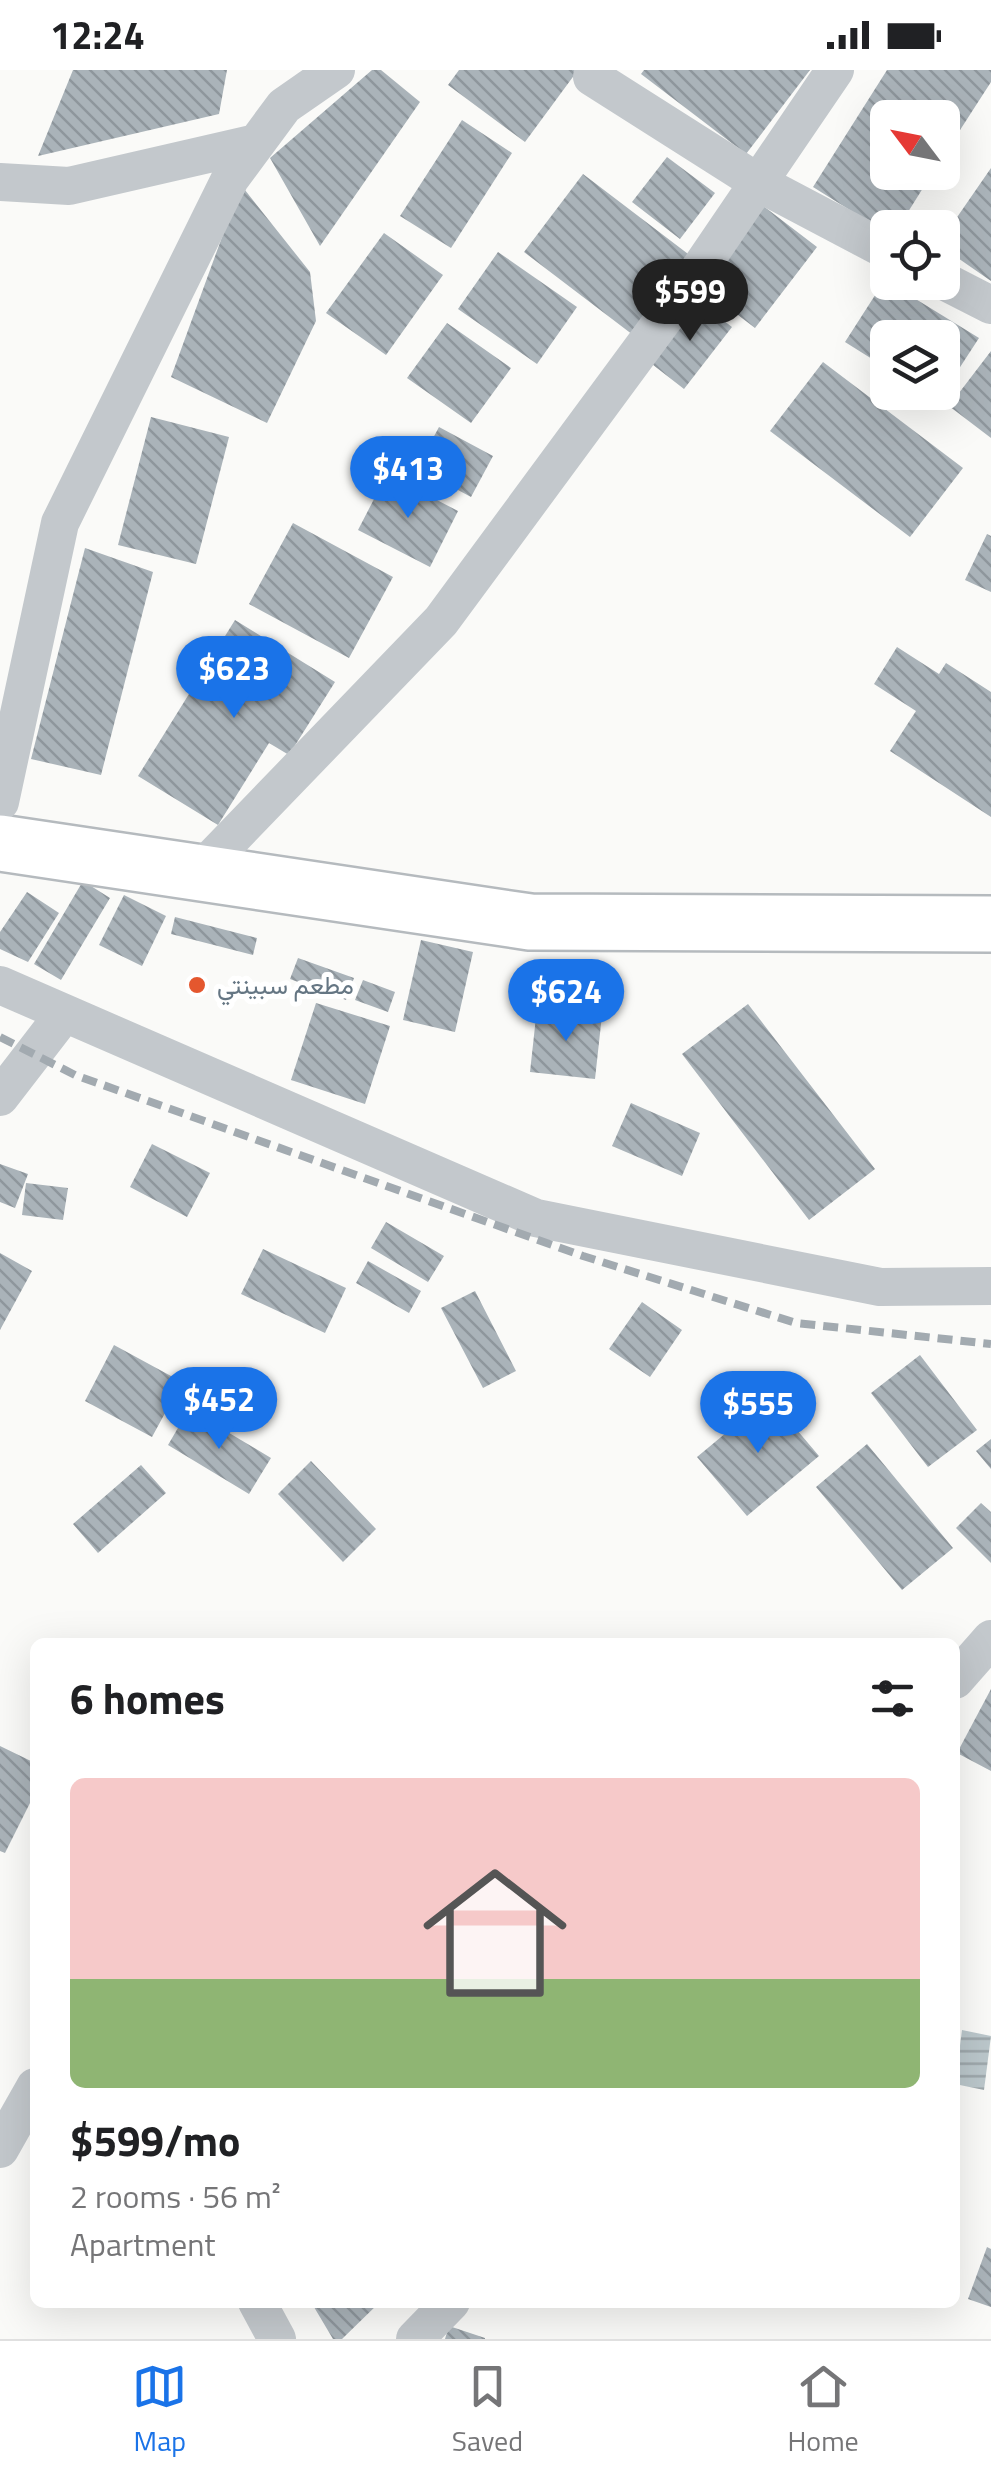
<!DOCTYPE html>
<meta charset="utf-8">
<style>
:root{--surface:#fff;--page:#f2f2f2;--text:#202124;--muted:#757577;--line:#e0e0e0;--accent:#1a73e8}
body{margin:0;font-family:"Titillium Web",Vazirmatn,sans-serif;background:var(--page);color:var(--text);height:100vh;display:flex;flex-direction:column;font-size:38px;white-space:nowrap}
*{box-sizing:border-box;margin:0}
p{font-size:32px;color:var(--muted)}
.icon{flex:none;width:55px;height:55px;fill:none;stroke:currentColor;stroke-width:2;stroke-linecap:round;stroke-linejoin:round}
.map{position:relative;flex:1;overflow:hidden}
.details{position:absolute;left:30px;top:1568px;width:930px;height:670px;display:flex;flex-direction:column;background:var(--surface);border-radius:15px;box-shadow:0 10px 40px #0002}
.details>*{flex:none}
.needle{width:65px;rotate:302deg}
.buttons{position:absolute;left:870px;top:30px;display:grid;gap:20px}
.buttons a{display:grid;place-items:center;width:90px;height:90px;border-radius:15px;background:var(--surface);box-shadow:0 10px 40px #0002;font-size:50px}
.price{position:absolute;translate:-50% -85px;padding:0 22px;border-radius:35px;background:var(--accent);color:#fff;font-size:32px;line-height:65px;filter:drop-shadow(0 2px 5px #0008)}
.price::after{content:'';position:absolute;left:50%;top:60px;width:30px;height:22px;margin-left:-15px;background:inherit;clip-path:polygon(0 0,100% 0,50% 100%)}
.price.active{background:#222;color:#fff}
ul{padding:0;list-style:none}
li{display:grid;align-content:center;gap:20px;height:530px;padding:0 40px}
li+li{border-top:2px solid var(--line)}
li span{display:grid;place-items:center;height:310px;border-radius:15px;color:#555}
li>.icon{margin-inline-start:auto}
span .icon{width:180px;height:180px;fill:#fffc;stroke-width:1}
li b{font-size:42px}
h2{display:flex;justify-content:space-between;align-items:center;height:120px;padding:0 40px;font-size:42px}
.status{display:flex;justify-content:space-between;align-items:center;height:70px;padding:0 50px;background:var(--surface);direction:ltr}
.status svg{height:28px;fill:currentColor}
.menu{display:flex;justify-content:space-around;align-items:center;height:140px;border-top:2px solid var(--line);background:var(--surface);font-size:28px;color:var(--muted)}
.menu a{display:grid;justify-items:center;gap:5px}
.menu .active{color:var(--accent)}
.map>svg:first-child{display:block}
.water{fill:url(#water-rules)}
.building{fill:url(#building-back-hatch)}
.lines{fill:none;stroke-linecap:round;stroke-linejoin:round}
.primary-casing{stroke:#b5babe;stroke-width:60}
.minor{stroke:#c3c8cc;stroke-width:38}
.primary{stroke:#fff;stroke-width:55}
.rail{stroke:#a2aab0;stroke-width:8;stroke-dasharray:15 8;stroke-linecap:butt}
.poi-dot{fill:#e4572e;stroke:#fff;stroke-width:4}
.labels{text-anchor:middle;stroke-width:10;stroke-linejoin:round;paint-order:stroke}
.poi-label{font-size:25px;fill:#657683;stroke:#fff;text-anchor:start}
</style>
<div class="status"><b>12:24</b><svg viewBox="0 0 49 12"><path d="M0 12V9h3v3zM5 12V6h3v6zM10 12V3h3v9zM15 12V0h3v12zM26 1h20v11H26zM47 4h2v5h-2z"/></svg></div>
<div class="map">
<svg width="991" height="2269" viewBox="0 0 991 2269">
<defs>
<pattern id="water-rules" width="6" height="5" patternUnits="userSpaceOnUse" patternTransform="scale(2.5)"><rect width="6" height="5" fill="#bbc7cb"/><path d="M0 2.5h6" fill="none" stroke="#9ca6aa"/></pattern>
<pattern id="building-back-hatch" width="6" height="6" patternUnits="userSpaceOnUse" patternTransform="scale(2.5)"><rect width="6" height="6" fill="#aab3b9"/><path d="M-1 5l2 2M0 0l6 6M5-1l2 2" fill="none" stroke="#8e969c"/></pattern>
</defs>
<rect width="100%" height="100%" fill="#fafaf8"/>
<path class="water" d="M962,1960L991,1966L984,2020L955,2014Z"/>
<path class="building" d="M73,0H227L219,44L38,86Z
M372,0H381L420,32L320,176L270,88Z
M459,0H578L525,72L448,15Z
M644,0H810L746,84L641,4Z
M887,0H991V12L942,88V48H888V102H933L898,158H888V164L813,117Z
M462,50L512,83L451,178L400,146Z
M667,87L715,123L680,169L632,132Z
M991,98V211L942,177V169Z
M583,104L696,190L637,268L524,182Z
M241,115L310,202L316,251L267,353L171,307Z
M762,135L817,177L755,258L700,216Z
M384,163L443,205L386,285L326,243Z
M498,182L577,237L537,294L458,239Z
M888,205V212L979,268L938,331L924,322H942V268H888V299L845,272Z
M695,229L732,257L684,319L648,291Z
M447,253L511,298L471,353L407,308Z
M991,281V368L949,336Z
M823,292L963,398L910,467L770,361Z
M151,347L229,367L196,494L118,475Z
M439,357L493,386L471,427L417,398Z
M387,404L458,441L430,497L358,460Z
M293,453L393,507L349,588L249,534Z
M987,464L991,466V522L965,510Z
M85,478L153,502L101,705L31,689Z
M235,550L335,612L289,685L269,673L218,755L138,706Z
M897,577L939,604L946,593L991,622V747L890,681L916,641L874,614Z
M83,811L110,828L61,910L34,894Z
M27,822L59,843L28,892L0,879V862Z
M124,825L166,846L142,896L99,875Z
M175,847L257,868L253,885L171,864Z
M421,870L473,882L455,962L403,950Z
M298,888L354,908L346,930L290,909Z
M582,897L585,921L555,926L551,902Z
M363,910L395,922L388,942L355,930Z
M316,933L390,956L365,1034L291,1010Z
M748,934L875,1099L809,1150L682,984Z
M537,938L602,945L595,1009L530,1002Z
M631,1033L700,1063L682,1106L612,1076Z
M152,1074L210,1103L187,1147L130,1117Z
M0,1094L28,1104L15,1138L0,1132Z
M26,1113L68,1118L63,1150L22,1145Z
M386,1152L444,1186L428,1212L371,1178Z
M263,1179L346,1218L325,1263L241,1224Z
M0,1183L32,1201L0,1260Z
M368,1191L421,1221L409,1243L356,1213Z
M475,1221L516,1301L483,1318L441,1238Z
M642,1232L682,1260L650,1307L609,1279Z
M114,1275L182,1312L152,1367L85,1331Z
M920,1285L977,1360L928,1397L871,1323Z
M769,1327L819,1386L747,1446L697,1387Z
M189,1339L271,1388L249,1424L168,1375Z
M991,1369V1399L976,1381Z
M867,1374L953,1478L902,1520L816,1417Z
M311,1391L376,1459L343,1492L278,1424Z
M141,1395L166,1423L98,1483L73,1454Z
M981,1433L991,1442V1493L956,1458Z
M991,1619V1701L957,1683Z
M0,1676L35,1693V1723L5,1783L0,1781Z
M987,2177L991,2179V2237L968,2229Z
M311,2232H380L342,2269H333Z
M449,2256L485,2268V2269H445Z"/>
<g class="lines">
<g class="primary-casing">
<path id="primary" d="M0,773L530,852L991,854"/>
</g>
<path class="minor" d="M594,0L592,7L759,113L888,181
M0,112L69,116L256,73
M942,210L991,235
M0,732L60,453L230,109L284,36L336,0
M199,802L441,551L688,216L835,0
M0,915L536,1148L880,1217L991,1216
M0,1027L64,944
M955,1610L991,1569
M0,2079L35,2017
M257,2232L277,2269
M415,2269L451,2232"/>
<use href="#primary" class="primary"/>
<path class="rail" d="M0,967L75,1005L583,1186L796,1253L991,1274"/>
</g>
<circle class="poi-dot" cx="197" cy="915" r="10"/>
<g class="labels">
<g class="poi-label">
<text x="217" y="924">مطعم سبينتي</text>
</g>
</g>
</svg>
<div class="buttons">
<a><svg class="needle" viewBox="-14 -14 28 28"><path d="M0-13l5 13h-10z" fill="#e53935"/><path d="M0 13l5-13h-10z" fill="#757577"/></svg></a>
<a><svg class="icon" aria-label="locate" viewBox="0 0 24 24"><circle cx="12" cy="12" r="6"/><path d="M12 2v4M12 18v4M2 12h4M18 12h4"/></svg></a>
<a><svg class="icon" aria-label="layers" viewBox="0 0 24 24"><path d="M12 4l9 5-9 5-9-5zM3 14l9 5 9-5"/></svg></a>
</div>
<b class="price active" style="left:690px;top:274px">$599</b>
<b class="price" style="left:408px;top:451px">$413</b>
<b class="price" style="left:234px;top:651px">$623</b>
<b class="price" style="left:566px;top:974px">$624</b>
<b class="price" style="left:219px;top:1382px">$452</b>
<b class="price" style="left:758px;top:1386px">$555</b>
<section class="details">
<h2>6 homes<svg class="icon" aria-label="filters" viewBox="0 0 24 24"><path d="M4 7h16M4 17h16"/><circle cx="9" cy="7" r="2"/><circle cx="15" cy="17" r="2"/></svg></h2>
<ul>
<li><span style="background:linear-gradient(#f6c9c9 65%,#8fb573 0)"><svg class="icon" aria-label="home" viewBox="0 0 24 24"><path d="M3 11l9-7 9 7M6 9v11h12V9"/></svg></span><div><b>$599/mo</b><p>2 rooms · 56 m²</p><p>Apartment</p></div></li>
</ul>
</section>
</div>
<nav class="menu">
<a class="active"><svg class="icon" aria-label="map" viewBox="0 0 24 24"><path d="M3 6l6-2 6 2 6-2v14l-6 2-6-2-6 2zM9 4v14M15 6v14"/></svg>Map</a>
<a><svg class="icon" aria-label="saved" viewBox="0 0 24 24"><path d="M7 4h10v16l-5-4-5 4z"/></svg>Saved</a>
<a><svg class="icon" aria-label="home" viewBox="0 0 24 24"><path d="M3 11l9-7 9 7M6 9v11h12V9"/></svg>Home</a>
</nav>
